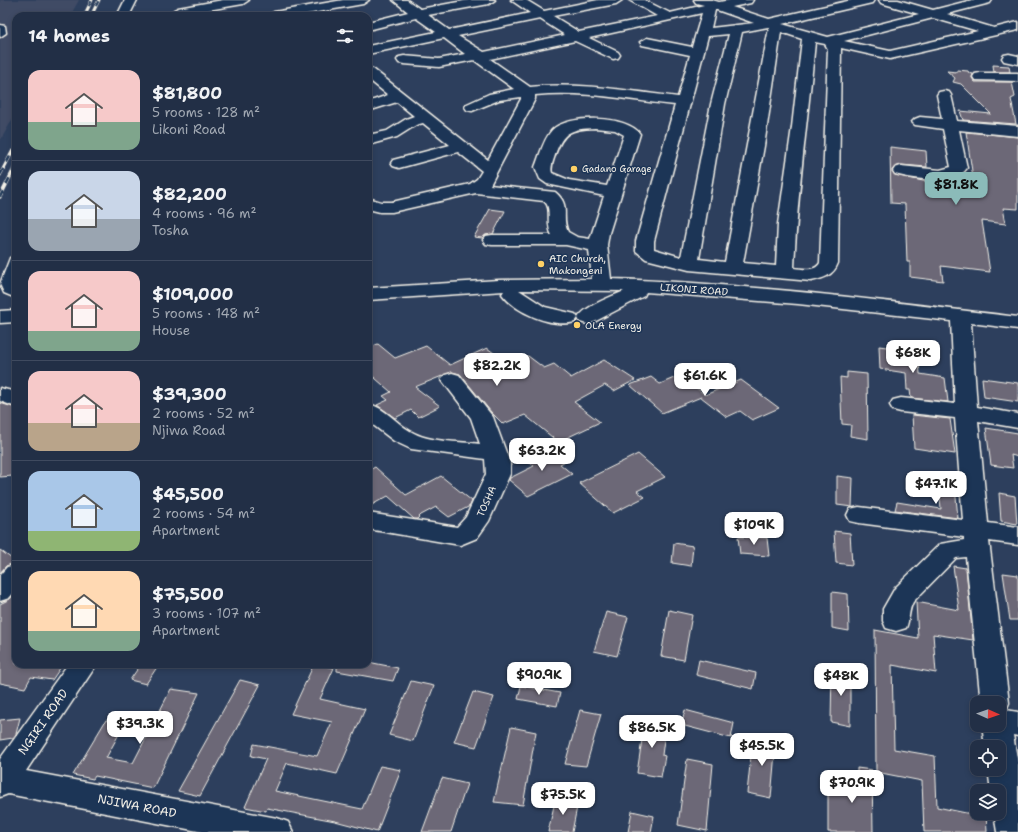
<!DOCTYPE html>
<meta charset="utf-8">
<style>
:root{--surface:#222f46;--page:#2a374d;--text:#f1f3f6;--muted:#a2a9b3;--line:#3f4a5f;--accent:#8bbbb9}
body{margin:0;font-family:"Shantell Sans",sans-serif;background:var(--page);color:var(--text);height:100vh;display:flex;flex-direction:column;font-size:15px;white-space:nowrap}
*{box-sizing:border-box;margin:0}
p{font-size:13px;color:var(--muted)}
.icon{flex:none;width:22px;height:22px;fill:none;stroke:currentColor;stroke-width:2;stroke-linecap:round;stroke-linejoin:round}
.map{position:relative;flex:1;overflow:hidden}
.details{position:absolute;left:12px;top:12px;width:360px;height:656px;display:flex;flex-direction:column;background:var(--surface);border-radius:12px;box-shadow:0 2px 6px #0003,0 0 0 1px var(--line)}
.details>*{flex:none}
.needle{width:26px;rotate:92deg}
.buttons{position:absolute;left:970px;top:696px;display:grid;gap:8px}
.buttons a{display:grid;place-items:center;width:36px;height:36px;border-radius:8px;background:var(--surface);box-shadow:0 2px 6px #0003,0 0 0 1px var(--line);font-size:20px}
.price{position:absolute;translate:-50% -34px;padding:0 9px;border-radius:8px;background:#fff;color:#222;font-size:13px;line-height:26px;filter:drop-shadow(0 1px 2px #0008)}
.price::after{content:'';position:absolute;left:50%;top:24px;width:12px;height:9px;margin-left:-6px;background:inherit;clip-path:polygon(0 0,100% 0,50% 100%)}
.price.current{background:var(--accent);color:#111}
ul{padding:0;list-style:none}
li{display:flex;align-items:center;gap:12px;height:100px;padding:0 16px}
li+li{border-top:1px solid var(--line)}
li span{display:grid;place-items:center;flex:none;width:112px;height:80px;border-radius:12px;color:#555}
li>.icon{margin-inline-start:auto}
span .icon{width:48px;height:48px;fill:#fffc;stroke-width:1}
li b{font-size:17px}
h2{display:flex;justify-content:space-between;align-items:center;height:48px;padding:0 16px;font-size:17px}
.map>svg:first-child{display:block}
.built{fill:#404b65}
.building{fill:#6c6777;stroke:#f4f1e8}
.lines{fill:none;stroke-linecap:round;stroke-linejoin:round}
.minor-casing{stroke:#f4f1e8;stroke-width:3}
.minor{fill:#1d3557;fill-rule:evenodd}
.rail-far1-casing{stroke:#f4f1e8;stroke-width:3}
.rail-casing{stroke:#f4f1e8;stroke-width:3.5}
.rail-far1{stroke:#1d3557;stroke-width:2;stroke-dasharray:5.5;stroke-linecap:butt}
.rail{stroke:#1d3557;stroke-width:2.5;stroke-dasharray:7;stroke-linecap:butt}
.poi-dot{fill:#ffd166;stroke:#1d3557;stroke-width:1.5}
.labels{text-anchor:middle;stroke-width:3;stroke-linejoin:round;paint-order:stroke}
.far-poi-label{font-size:9px;fill:#f4f1e8;stroke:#1d3557;text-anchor:start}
.poi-label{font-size:10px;fill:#f4f1e8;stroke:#1d3557;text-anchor:start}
.street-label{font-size:10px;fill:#f4f1e8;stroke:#1d3557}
.near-street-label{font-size:12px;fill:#f4f1e8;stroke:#1d3557}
</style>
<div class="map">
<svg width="1018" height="832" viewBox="0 0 1018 832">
<rect width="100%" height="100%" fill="#2d3f5d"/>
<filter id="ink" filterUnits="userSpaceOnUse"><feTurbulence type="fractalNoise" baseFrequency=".025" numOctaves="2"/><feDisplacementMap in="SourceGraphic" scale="8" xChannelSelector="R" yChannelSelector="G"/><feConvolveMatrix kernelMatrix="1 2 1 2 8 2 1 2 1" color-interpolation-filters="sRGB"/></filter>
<g filter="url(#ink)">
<path class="built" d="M0,0H79L70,16H16V113L0,141Z"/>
<path class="building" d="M993,65L1009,66L1010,72H994Z
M957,70L968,71L969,73L973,74L972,78L975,82H1012L1015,97L1011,99L1016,124L963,120L960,111L991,114L961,84L953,82L955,78L947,71L957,72Z
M966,132L1018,137V209L1003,208L1006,224L982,221L990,272L941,266L943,281L910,277V262H907L905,204L891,203L890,147L926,151L927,167L901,165L895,167L892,170L895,175L923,181L974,184Z
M490,209L505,211L493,234L486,235L482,238L474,237Z
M378,344L395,358L426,346L450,365L487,348L509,364L528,356L544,368L554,364L571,378L604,360L635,380L614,391L605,385L574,402L600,422L558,442L525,415L503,424L491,412L460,374L452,372L415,387L440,406L418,417L411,410L395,418L377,405L388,400L383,396L391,392L368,372V348Z
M879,346L918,351L920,374L945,378L948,402L911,398L910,390H907L906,373L880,369Z
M847,372L867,374L868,439L850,436L851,425L842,424L840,377L847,378Z
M681,375L705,395L741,380L779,408L752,420L740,411L727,417L701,397L662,413L630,385L651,377L660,384Z
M982,378L1018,383V402L984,397Z
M0,403L16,408V466L13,476L0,477Z
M912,415L950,419L955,454L914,448Z
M986,428L1018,433V457L1011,455L1013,468L991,465Z
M552,446L569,459L560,464L572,474L528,496L509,480L510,478L534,466L526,459Z
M638,454L665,477L637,491L645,497L613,513L579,483Z
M375,467L406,495L441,476L472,501L470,506L449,517L436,507L421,515L417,519H414L388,496L368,507V471Z
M837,476L853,478L852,507L837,505Z
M939,485L955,487L958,518L895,510L897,502L941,509Z
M999,493L1015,496L1017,524L1001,521Z
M834,531L850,533L852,565L836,563Z
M738,537L767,538L769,556L740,554Z
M674,543L693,546L691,566L672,563Z
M0,550L16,562L6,566L0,573Z
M953,566L966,568L973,640L933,634L936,673L892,665L894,749L935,756L937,807L966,813H986L987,832H924L922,781L876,772L875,630L918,638L916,602L959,610Z
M1003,573L1018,575V620H1010Z
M16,592V664H63L52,680L31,677L25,688L0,683V604L10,599Z
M832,592L848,594L849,631L832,628Z
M669,610L692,615L684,660L661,656Z
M606,612L628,617L617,656L594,651Z
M699,660L756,673L753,689L696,675Z
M368,662L398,668L393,681L337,671V664H368Z
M141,664H159L146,684L130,680Z
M314,664L334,668L320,699L365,709L337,774L287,763L275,791L362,809L380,766L401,770L377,832L335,821L267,808L266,811L245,807L266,759L251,756L254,744L317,756L332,722L291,714Z
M832,667L850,670V726L831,722Z
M240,680L260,685L200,796L178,791Z
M411,681L434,686L413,741L389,735Z
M521,686L560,693L557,706L518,699Z
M171,689L199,693L153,788L95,776L93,779L73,775L106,720L125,723L106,758L133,763Z
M473,692L494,697L476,747L454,742Z
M580,710L601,714L586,766L565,764Z
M685,710L734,723L731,738L681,725Z
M20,718L16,734L13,738L0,740V720Z
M645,720L666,724L662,755L665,756L661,777L637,773Z
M511,727L536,732L523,805L494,802Z
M753,737L776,741L771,798L747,793Z
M687,759L713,764L707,831L678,825Z
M857,768L872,770L873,832H828V787L840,789V775L857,778Z
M442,778L467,784L451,832H422Z
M556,797L578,802L572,832H548Z
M632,811L654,816L651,832H628Z"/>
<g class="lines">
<g class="minor-casing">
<path id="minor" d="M125,0H137L129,16H117Z
M223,0H249L243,4L185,14L184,16H172L174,10L178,8Z
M343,0H369L363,4L295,16H268L274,12Z
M393,0H407L420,9L469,0H495L489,4L428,15L449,30L530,13L511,0H526L544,11L598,0H622L616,4L553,16L579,32L657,16L629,0H644L670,13L704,5L696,3L694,0H712L719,2L730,0H753L751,3L732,7L769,19L852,0H874L872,3L782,24L828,37L919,14L881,3L879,0H898L933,10L972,0H992L990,3L947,14L994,28L1018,22V30L890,59L841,48L838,263C833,276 824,278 811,281L689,270L646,259L636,251V241L675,105C629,100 582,90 535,95V99L490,185L555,192C572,206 560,216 568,232L577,237L590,239L604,196L547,184L540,179L535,167C540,155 543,140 552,130C568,114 627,115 640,134L609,233L607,245L611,279C747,283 883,301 1018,317V329L971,323L977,407L1018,414V428L978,421L988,523L1018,527V545L989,541L1009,703L1006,710L1018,712V736L1013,735L1018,764V832H997L994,813H999V791H991L988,769H999V747H985L982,725H999V703H981L966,557L956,558L913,602C908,611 910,619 906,628L896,631L886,628L883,621V609L895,588L940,544L964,540V537L859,523L850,521L847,515L850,509L859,507L963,520L955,418L901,412L893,410L890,405L893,400L901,398L955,404L951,321L798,304L646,292L644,296L594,322L587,324L580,322L578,318L575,322C552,328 516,313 502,294L504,291L368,300V288L499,280L592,279L589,250L566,245H492L486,244L483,240L486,236L492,235H552C545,224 553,208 544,201L476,193L392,212H380L368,209V198L381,202H392L470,184L477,179L482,171L458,152L399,168L393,166L391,163L393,160L450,145L423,123L416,125L397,137L368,145V135L387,131L406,119L414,116L397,102L368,111V102L388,95L368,79V68L373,69L488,160L521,99V97L499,100L472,111L467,110L465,107L467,104L489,94L514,89L474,60L439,67L404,64L399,63L397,60L399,57L404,56L439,59L465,54L444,38L368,54V46L436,32L416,18L368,30V22L408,12ZM715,10H717L754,23L711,28ZM702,13L692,47L647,38L640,42L642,45L690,55L678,97C629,91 580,82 530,87L490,59L575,41L613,59L618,58L620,55L618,52L589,38ZM933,18L978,31L890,51L844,41ZM540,19L565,35L484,52L458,36ZM768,27L769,28L725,262L699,259L725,104L742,32ZM781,32L802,39L792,127L778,224L776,266L743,263L764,146ZM729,34L711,104L681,257L654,249V241L708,36ZM815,42L825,44L828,49L820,263C815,272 803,269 794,268C797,193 808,117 815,42ZM595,128L615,130L624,135L607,186L569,180L552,173C550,167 553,162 555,155C563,131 571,129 595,128ZM519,290L624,291C611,297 585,306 578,318L575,314L545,307Z
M0,25L5,26L6,33L0,37Z
M1009,54L1018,56V64L1004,61L1002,58L1004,55Z
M980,73H1018V81L975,80L973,77L975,74Z
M944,91L949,92L951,95L957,121L1018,126V136L959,130L967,168C955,186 914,179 895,174L893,171L895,168L901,166L940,170L951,167L943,129L915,125L912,122L915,119L920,117L942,119L937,95L939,92Z
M16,256V298L4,293L0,284L10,258Z
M16,310V322L0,323V311Z
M452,373L459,375L493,417L510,463V474L489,521L477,538L460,545L368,529V513L457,527L466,517L486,474L485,459L411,449L394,441L368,421L369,404C385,408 396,423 410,431C430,443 458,441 480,444L471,418L441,379L445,375Z
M0,388L16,392V407L0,401Z
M16,565V590L9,598L0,601V575L7,567Z
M68,664H97L26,771L277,818L288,822L293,832H203L8,794L0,797V759Z"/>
</g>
<use href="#minor" class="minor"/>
<g class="rail-far1-casing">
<path id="rail-far1" d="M84,16L92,0
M91,16L99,0"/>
</g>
<g class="rail-casing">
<path id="rail" d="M0,175L16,145
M0,197L16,165"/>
</g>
<use href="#rail-far1" class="rail-far1"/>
<use href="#rail" class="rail"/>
</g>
</g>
<g class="poi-dot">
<circle cx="574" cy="169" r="4"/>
<circle cx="541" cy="264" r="4"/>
<circle cx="577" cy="325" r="4"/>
</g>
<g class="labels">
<g class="far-poi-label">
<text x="582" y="172">Gadano Garage</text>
</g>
<g class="poi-label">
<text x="549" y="262">AIC Church,<tspan x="549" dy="12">Makongeni</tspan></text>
<text x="585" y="329">OLA Energy</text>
</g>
<g class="street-label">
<text transform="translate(694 289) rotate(4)" y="4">LIKONI ROAD</text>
<text transform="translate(486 501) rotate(-66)" y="4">TOSHA</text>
</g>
<g class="near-street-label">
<text transform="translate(43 722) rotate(-55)" y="4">NGIRI ROAD</text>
<text transform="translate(137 806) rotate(11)" y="4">NJIWA ROAD</text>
</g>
</g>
</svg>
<div class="buttons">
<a><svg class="needle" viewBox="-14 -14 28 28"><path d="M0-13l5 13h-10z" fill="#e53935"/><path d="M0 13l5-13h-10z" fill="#a2a9b3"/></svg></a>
<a><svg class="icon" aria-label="locate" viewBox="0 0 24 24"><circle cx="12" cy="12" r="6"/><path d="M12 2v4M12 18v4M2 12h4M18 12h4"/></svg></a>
<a><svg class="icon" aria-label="layers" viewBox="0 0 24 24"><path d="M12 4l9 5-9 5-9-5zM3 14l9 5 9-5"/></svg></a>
</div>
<b class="price current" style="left:956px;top:206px">$81.8K</b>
<b class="price" style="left:913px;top:374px">$68K</b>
<b class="price" style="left:497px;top:387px">$82.2K</b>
<b class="price" style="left:705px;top:397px">$61.6K</b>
<b class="price" style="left:542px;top:472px">$63.2K</b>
<b class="price" style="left:936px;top:505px">$47.1K</b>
<b class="price" style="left:754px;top:546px">$109K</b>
<b class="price" style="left:539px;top:696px">$90.9K</b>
<b class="price" style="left:841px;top:697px">$48K</b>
<b class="price" style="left:140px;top:745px">$39.3K</b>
<b class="price" style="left:652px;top:749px">$86.5K</b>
<b class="price" style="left:762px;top:767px">$45.5K</b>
<b class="price" style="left:852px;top:804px">$70.9K</b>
<b class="price" style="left:563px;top:816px">$75.5K</b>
<section class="details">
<h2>14 homes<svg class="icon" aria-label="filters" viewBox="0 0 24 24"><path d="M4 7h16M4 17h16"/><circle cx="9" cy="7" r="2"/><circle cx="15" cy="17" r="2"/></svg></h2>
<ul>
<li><span style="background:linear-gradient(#f6c9c9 65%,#7fa58c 0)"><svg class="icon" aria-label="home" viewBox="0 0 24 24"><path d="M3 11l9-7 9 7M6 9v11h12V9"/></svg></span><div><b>$81,800</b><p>5 rooms · 128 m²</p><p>Likoni Road</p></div></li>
<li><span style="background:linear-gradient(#c9d6e8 60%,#9aa5b1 0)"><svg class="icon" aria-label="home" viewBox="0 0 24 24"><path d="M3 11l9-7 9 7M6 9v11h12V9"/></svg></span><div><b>$82,200</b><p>4 rooms · 96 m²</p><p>Tosha</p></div></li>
<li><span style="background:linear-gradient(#f6c9c9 75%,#7fa58c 0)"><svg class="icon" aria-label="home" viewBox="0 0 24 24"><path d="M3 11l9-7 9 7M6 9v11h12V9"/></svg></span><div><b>$109,000</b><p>5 rooms · 148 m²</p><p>House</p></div></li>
<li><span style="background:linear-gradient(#f6c9c9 65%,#b9a48a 0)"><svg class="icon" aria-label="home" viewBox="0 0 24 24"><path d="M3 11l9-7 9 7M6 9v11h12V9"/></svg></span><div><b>$39,300</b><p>2 rooms · 52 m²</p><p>Njiwa Road</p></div></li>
<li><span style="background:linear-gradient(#a9c7e8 75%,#8fb573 0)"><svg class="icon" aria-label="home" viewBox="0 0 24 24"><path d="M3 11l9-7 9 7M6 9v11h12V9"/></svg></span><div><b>$45,500</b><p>2 rooms · 54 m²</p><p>Apartment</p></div></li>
<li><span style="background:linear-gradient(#ffd9b3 75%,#7fa58c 0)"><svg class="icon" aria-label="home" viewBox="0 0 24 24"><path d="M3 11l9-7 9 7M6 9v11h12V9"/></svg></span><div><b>$75,500</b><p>3 rooms · 107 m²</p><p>Apartment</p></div></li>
</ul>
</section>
</div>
